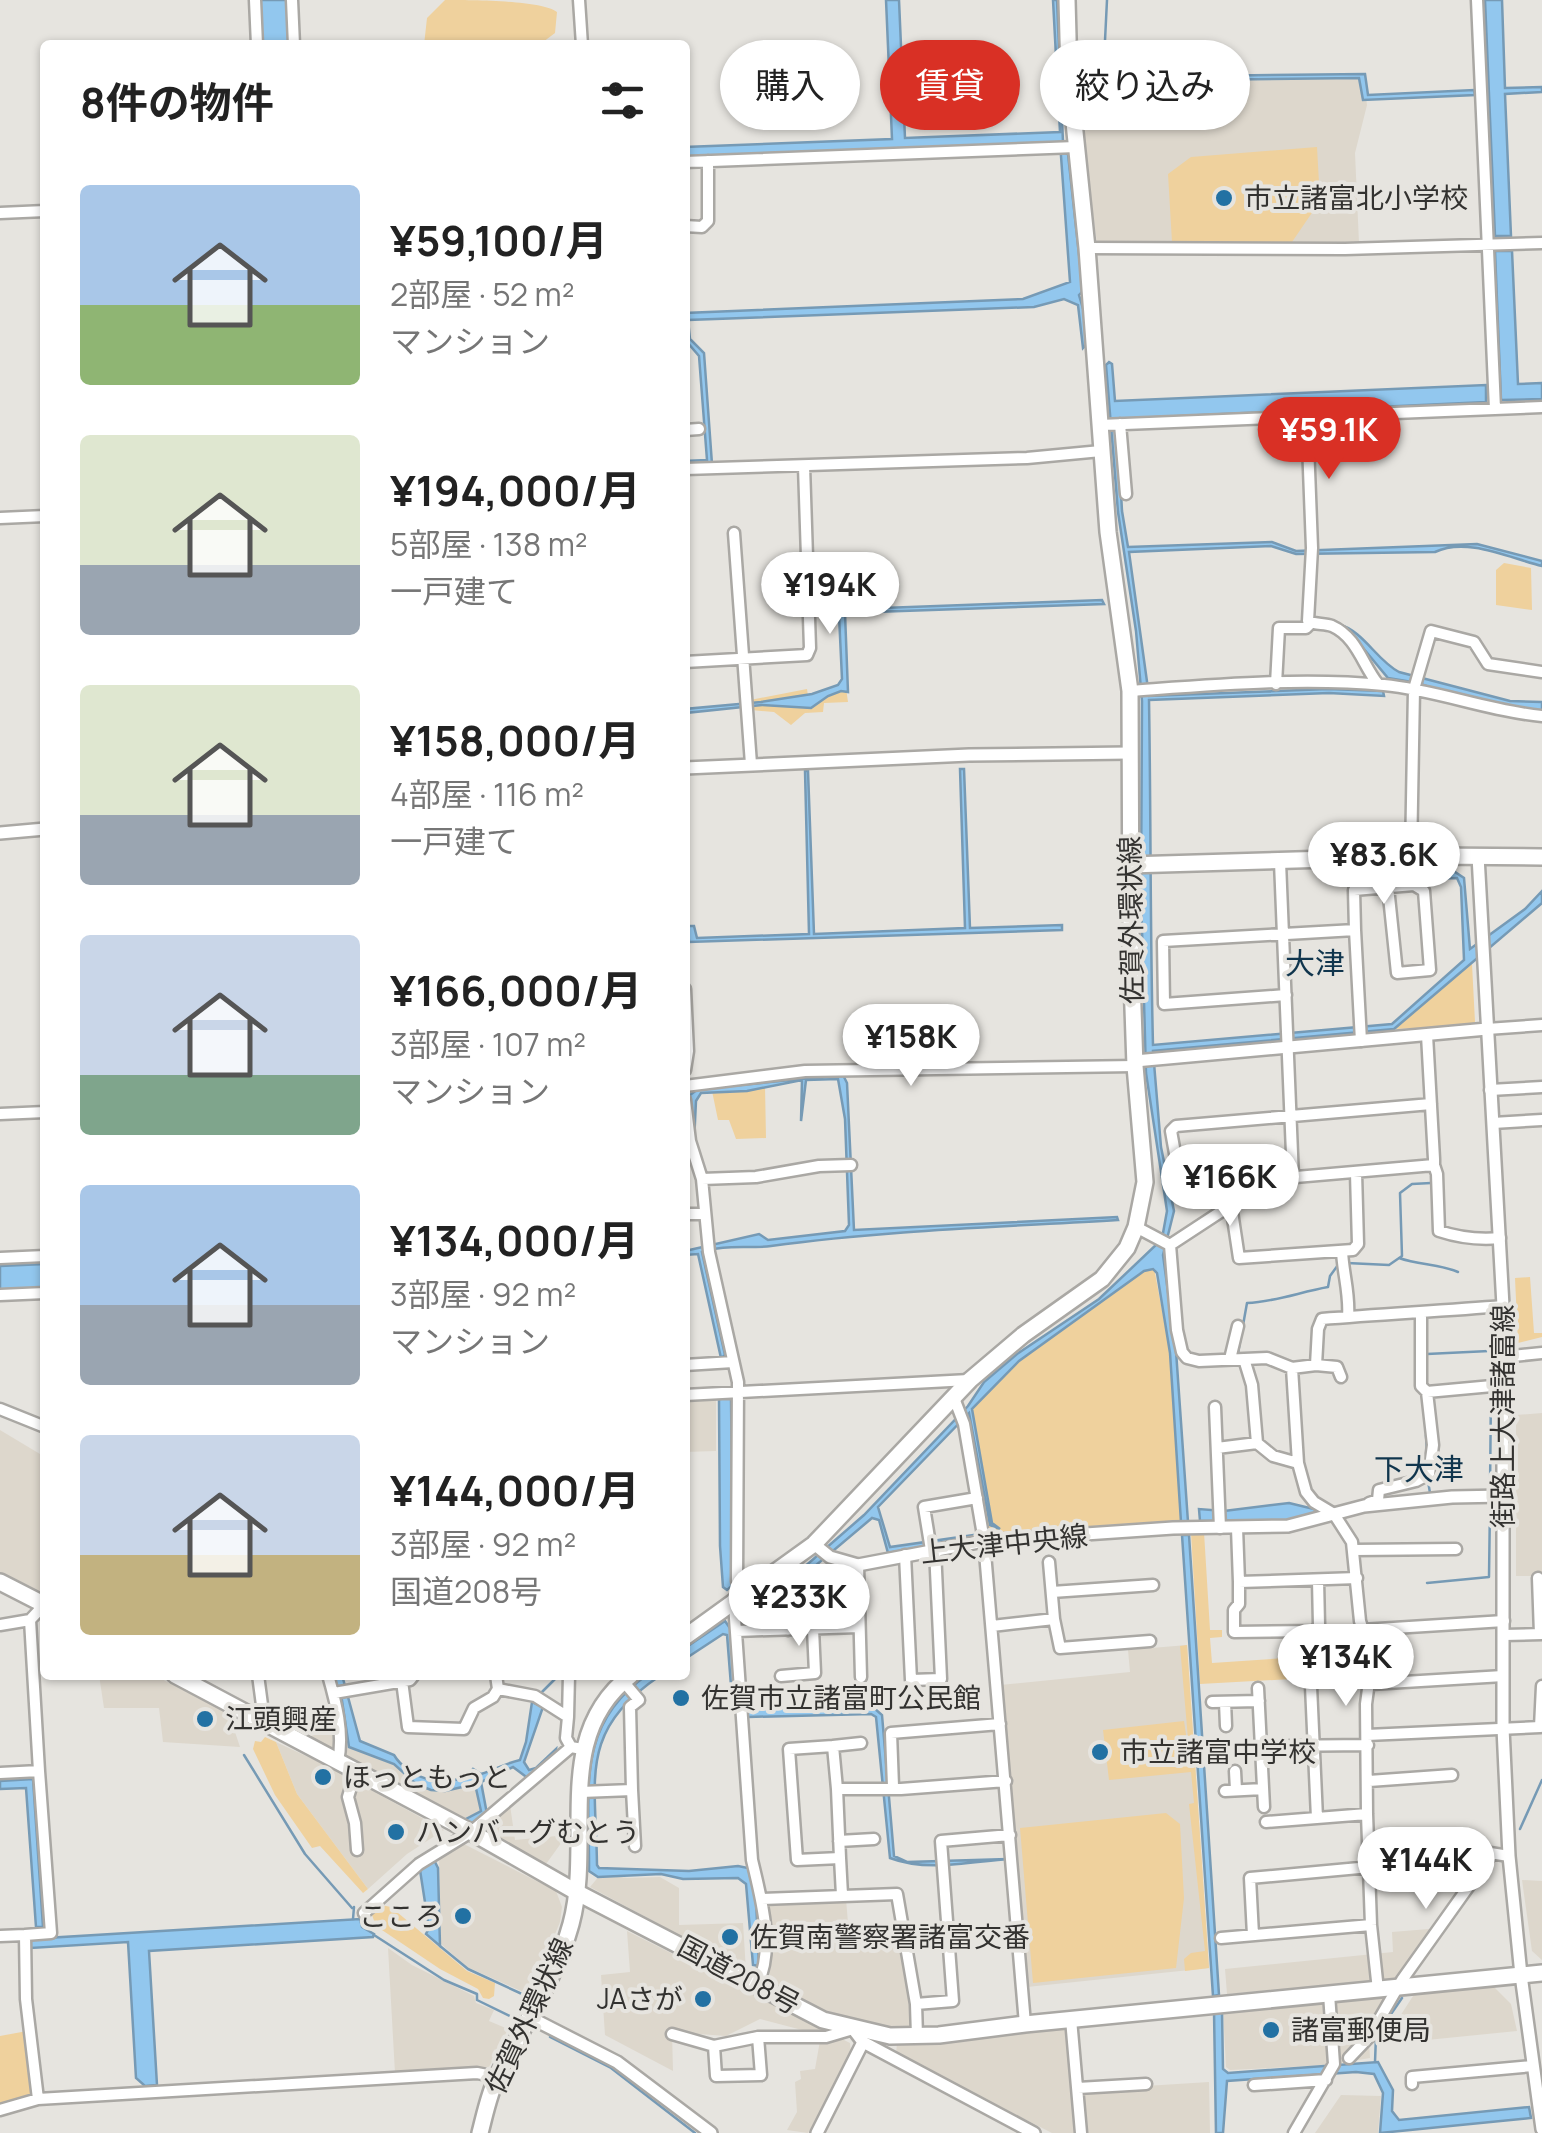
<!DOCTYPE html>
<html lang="ja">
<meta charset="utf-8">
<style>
:root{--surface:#fff;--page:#f6f6f6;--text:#222;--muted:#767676;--accent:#d93025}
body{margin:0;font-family:Manrope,"Noto Sans JP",sans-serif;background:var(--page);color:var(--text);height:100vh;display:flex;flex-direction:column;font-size:38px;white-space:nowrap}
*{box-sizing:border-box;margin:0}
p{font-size:32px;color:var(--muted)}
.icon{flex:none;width:55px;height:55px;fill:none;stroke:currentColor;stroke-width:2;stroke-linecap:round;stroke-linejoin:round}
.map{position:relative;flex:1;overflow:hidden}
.panel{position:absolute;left:40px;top:40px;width:650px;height:1640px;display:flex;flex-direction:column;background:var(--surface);border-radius:10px;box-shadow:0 2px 8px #0004}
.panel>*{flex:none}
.hud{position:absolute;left:720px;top:40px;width:670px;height:90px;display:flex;gap:20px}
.price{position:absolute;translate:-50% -85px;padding:0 22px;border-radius:35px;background:#fff;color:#222;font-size:32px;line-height:65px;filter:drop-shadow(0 2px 5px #0008)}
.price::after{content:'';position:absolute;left:50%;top:60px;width:30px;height:22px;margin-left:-15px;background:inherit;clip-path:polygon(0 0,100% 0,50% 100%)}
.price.active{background:var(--accent);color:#fff}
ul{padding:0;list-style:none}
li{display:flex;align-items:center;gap:30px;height:250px;padding:0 40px}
li span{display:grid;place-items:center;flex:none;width:280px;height:200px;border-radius:10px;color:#555}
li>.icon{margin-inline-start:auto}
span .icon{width:120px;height:120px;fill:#fffc;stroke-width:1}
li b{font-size:42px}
h2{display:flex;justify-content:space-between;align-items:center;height:120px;padding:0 40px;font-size:42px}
.tag{padding:0 35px;border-radius:45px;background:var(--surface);box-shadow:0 2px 8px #0004;font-size:35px;line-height:90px}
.tag.active{background:var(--accent);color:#fff}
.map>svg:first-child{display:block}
.built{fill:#ddd7cc}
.green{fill:#efd19d}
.water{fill:#92c7ee;stroke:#769ab5;stroke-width:2.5}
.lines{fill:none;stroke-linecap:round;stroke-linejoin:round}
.stream{stroke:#769ab5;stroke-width:2.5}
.minor-casing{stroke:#aaa8a4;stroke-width:15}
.tertiary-casing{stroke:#aaa8a4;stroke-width:16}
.primary-casing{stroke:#aaa8a4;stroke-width:20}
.trunk-casing{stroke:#aaa8a4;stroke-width:20}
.minor{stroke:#fff;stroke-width:10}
.tertiary{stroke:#fff;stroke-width:11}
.primary{stroke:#fff;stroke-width:15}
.trunk{stroke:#fff;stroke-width:15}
.poi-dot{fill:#2271a3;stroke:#e6e4df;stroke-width:4}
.labels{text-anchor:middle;stroke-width:8;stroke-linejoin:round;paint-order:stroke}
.poi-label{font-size:28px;fill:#333230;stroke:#e6e4df;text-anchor:start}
.street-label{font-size:28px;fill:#333230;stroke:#e6e4df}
.neighbourhood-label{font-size:30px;fill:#10354d;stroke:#e6e4df}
</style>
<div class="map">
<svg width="1542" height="2133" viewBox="0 0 1542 2133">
<rect width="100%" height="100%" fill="#e6e4df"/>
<path class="built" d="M1363,76L1367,105L1355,153L1359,243H1097L1081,125L1105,115V83Z
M685,1398H716V1451L685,1452Z
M1542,1413V1576H1516V1415Z
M0,1430L45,1457V1598L0,1575Z
M1187,1645L1209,1968L1027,1987L1000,1685L1130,1672L1128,1650Z
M99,1675H154L229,1714L240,1747L163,1742L159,1708H104Z
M333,1709L339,1738L391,1758L421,1783L476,1779L487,1822L510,1805L515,1840L567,1835L546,1864L287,1727V1713Z
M276,1742L323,1764L444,1830L407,1854L368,1889L297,1794Z
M462,1843L556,1891L562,1907L560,1922L530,1995L467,1967L441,1944L439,1856Z
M600,1875L628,1878L660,1877L679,1888V1925L743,1923L746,1971L590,1887Z
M1522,1880L1542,1881V1960L1532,1951Z
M846,1899L848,1923H898L905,1975L913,2003V2027L884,2026L823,2010L770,1983L766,1905Z
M1441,1928L1405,1978L1227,1994L1225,1969L1393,1952L1392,1932Z
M627,1931L850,2043L851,2054L808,2133L787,2130L797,2112L795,2082L801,2079L800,2071L815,2069L821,2035L760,2019L726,2036L672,2032L673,2071L605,2035L601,1975L630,1972Z
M388,1948L412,1965L474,1996L476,2003L494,2010L489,2021L508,2029L489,2067L395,2073Z
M1494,1987L1511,2004L1517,2031L1397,2043L1393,2027L1415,1993Z
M1398,1994L1369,2040L1370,2058L1329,2065L1230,2070L1226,2067L1223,2009Z
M1070,2027L1079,2133H1052L896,2054L897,2043H947Z
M1209,2082L1210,2133H1085L1082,2090Z
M1341,2095L1381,2096L1378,2133H1315Z"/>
<path class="green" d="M445,0C469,0 542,0 557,12L555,33L539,45H424L427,18Z
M1317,147L1320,201L1292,242H1172L1168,174L1191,157Z
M1504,563L1531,568L1532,610L1496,605V570Z
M846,688L848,702L824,703L823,712L805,713L791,725L774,712L751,710L750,700L807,689L808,696Z
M1472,964L1475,1022L1471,1026L1394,1029L1465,967Z
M765,1086L766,1138L736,1139L729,1120H718L712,1091H747Z
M1154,1268L1170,1353L1181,1520L988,1533L968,1413L1019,1361L1144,1271Z
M1530,1277L1534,1333H1542V1337L1518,1343L1515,1278Z
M1204,1532L1210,1630H1222V1637L1210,1638L1212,1663L1361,1653L1363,1675L1200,1684L1191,1533Z
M1187,1645L1209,1968L1185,1971L1184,1959L1191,1953L1205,1951L1189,1804L1194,1803L1191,1772L1109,1780L1103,1730L1184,1721L1190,1762L1180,1646Z
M265,1737L276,1742L297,1794L368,1889L363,1893L320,1846L312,1848L275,1795L253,1749L255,1741L261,1742Z
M1166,1813L1180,1824L1184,1898L1176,1968L1033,1983L1020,1828Z
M381,1905L391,1907L467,1971L495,1983L494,1996L489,1999L483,1998L478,1989L440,1969L376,1926L372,1915Z
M27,2031L35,2095L0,2105V2036Z"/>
<path class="water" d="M260,0H287L289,45H262Z
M886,0H899L905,138L1060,132L1053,0H1057L1063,142L1065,153L1068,154L1083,291L1079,295L1084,312L1087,344L1083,348L1078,305L1064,299L1034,307L688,320L690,339L704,353L712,464L685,465V461L707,460L699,356L687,342L685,313L1023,299L1070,282L1060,142L685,157V147L892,139Z
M1485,0H1502L1505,88L1542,87V92L1505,94L1511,236H1495Z
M1365,74L1368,95L1474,90L1475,95L1363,100L1359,78L1196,80L1103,88V81L1196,76Z
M1495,251H1512L1518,384L1542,383V399L1501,400Z
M1109,362L1112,364L1115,401L1486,385V402L1117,419L1122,511L1128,547L1272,542L1296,551L1477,544L1542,561V566C1509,558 1467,537 1435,552L1296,554L1271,546L1129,552L1149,696L1328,689L1383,691L1384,696L1329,693L1149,700C1151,815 1150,930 1153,1045L1392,1024L1464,960L1461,887L1457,878L1350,882L1349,873L1400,871L1417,875L1423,869L1455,872L1464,878L1470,949L1525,909L1542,891V903L1394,1029L1153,1051L1161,1147L1174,1211L1163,1255L1176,1351L1188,1522H1181L1170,1353L1157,1273L1153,1269L1144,1271L1019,1361L972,1409L992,1523L1000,1529L990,1525L969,1413L878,1507L890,1547L974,1535V1537L888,1553L879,1520L872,1518L802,1577L745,1611L746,1604L802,1569L864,1515L968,1406L984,1382L1017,1354L1099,1299L1157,1244L1163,1233L1167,1211L1146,1073L1141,894L1142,701L1136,631L1118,512L1106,365Z
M851,555L852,604L856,609L1102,600L1104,604L845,613L848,692L841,691L828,696L811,708L762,705L685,713V709L761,702L812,694L838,685L842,679L839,615L836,610L816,608V604L843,608L849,605L850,559L817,564Z
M1338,624C1364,631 1376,660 1399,672L1510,701L1542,702V712L1460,698L1418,683L1388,678L1348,630Z
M960,769H964L970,928L1062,925V930L689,942L688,926H694L697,938L809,934L805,771H808L814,934L965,928Z
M843,1075L847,1083L854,1230L1117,1217L1118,1220C1002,1227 886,1230 771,1246C748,1249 724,1244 702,1252L725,1355L721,1358L698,1254L685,1255V1251L759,1234L768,1240L845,1231L849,1225L845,1119L838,1079L806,1080L801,1121L802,1080L747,1091L701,1093L696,1101L694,1142L690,1095L698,1089Z
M45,1264V1288L0,1290V1266Z
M731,1398L733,1585L727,1590L723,1587L720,1546L719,1399Z
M1289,1503L1318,1510L1315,1514L1286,1521H1200L1199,1509L1224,1511Z
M1182,1535H1189L1219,1995L1213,1996Z
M725,1621L732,1631L737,1709L874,1708L882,1715L894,1856L907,1862L1008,1859C970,1862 926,1872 890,1858L876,1717L871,1714L748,1717L733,1711L727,1635L723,1634L685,1659V1648Z
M332,1675H342L360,1741L394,1755C408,1779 453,1793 473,1769L481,1774C495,1770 506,1763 520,1760L526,1742L532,1702L543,1707L524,1762L529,1770L536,1768L556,1749L555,1757L529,1779L513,1767L481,1782L487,1814L472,1825L464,1820L481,1811L475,1784L445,1791L431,1790L416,1784L394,1764L349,1747L341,1694Z
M647,1675H661C578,1731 596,1776 597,1865L599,1868L689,1871L738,1866L748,1868L756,1900L759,1966L753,1965L746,1884L738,1878L683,1879L661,1874L598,1877L589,1871C590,1792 574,1726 647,1675Z
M33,1779L43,1927H36L26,1788L0,1789V1781Z
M434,1860L438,1868L440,1946L426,1934L429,1928L420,1870Z
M360,1919L362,1927L374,1934L373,1937L149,1951L157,2085L145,2086L136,2078L128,1942L31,1948L30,1939Z
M1214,2011H1222L1223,2069L1228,2073L1378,2062L1393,2090L1392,2111L1399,2120L1529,2107L1531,2118L1380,2133L1383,2093L1374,2074L1356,2072L1227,2081L1223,2133H1216Z"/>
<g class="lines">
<path class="stream" d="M1103,81L1107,0
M1399,1258C1419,1265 1439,1264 1458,1272
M1347,1263L1389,1265L1402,1256L1400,1193L1412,1184L1431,1183
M1238,1353L1247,1303C1275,1302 1300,1292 1328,1287L1330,1276L1338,1265
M1427,1354L1489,1351
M1491,1382L1492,1350
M1426,1435L1427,1453
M1428,1481L1430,1493
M1490,1489L1491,1390
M1427,1583L1489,1577L1490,1505
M542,1692L559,1675
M244,1755L305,1854L352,1908
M1520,1829L1542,1780
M353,1919L354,1907
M374,1935L444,1980L477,1994V2000L516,2019
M440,1946L468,1969L522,1994
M550,2037L611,2068L695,2133
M1375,2062L1376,2036L1402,1998"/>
<g class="minor-casing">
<path id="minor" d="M255,0L257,45
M292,0L294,45
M579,0L582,45
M1477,0L1495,409
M685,162L1076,147
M0,213L45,211
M685,226L702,227L708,221V161
M1087,248L1345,249L1542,243
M1307,417L1312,548L1308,621C1316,625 1324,623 1332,626C1357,637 1363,666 1378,684
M1120,424L1126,494
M1100,425L1542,407
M685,430L699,429
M685,469L1027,458L1101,451
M0,518L45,516
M734,533L751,764
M685,662L807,655L810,648L804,466
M1276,684L1279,628H1306L1311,623
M1130,691C1213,685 1301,677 1384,685C1437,690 1488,711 1542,716
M1280,862L1293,1178
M1388,887L1397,973L1430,970L1424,891L1414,885L1411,857L1414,689L1431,631L1474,642L1488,664L1542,672
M1355,930L1354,890L1414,885
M685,989L688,1051L685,1070
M1286,995L1164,1004L1163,941L1355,930L1361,1041
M1487,1029L1542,1025
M1427,1035L1434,1159V1165L1181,1187L1171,1131L1176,1126L1431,1104
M685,1086L805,1071L1135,1066
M1490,1090L1542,1087
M685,1100L690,1141L702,1179L709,1252L738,1382L737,1581L740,1589L734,1604L752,1860C761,1898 775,1947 758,1983
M0,1114L45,1112
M1493,1123L1542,1120
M1434,1165L1437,1174L1439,1231C1460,1238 1478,1240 1500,1238
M702,1179L756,1177L819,1166L851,1165
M1230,1183L1231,1205L1170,1245L1177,1330L1182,1352L1187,1358L1199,1361L1267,1358L1292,1368L1316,1365L1318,1329L1322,1319C1383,1314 1442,1311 1503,1306
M1231,1205L1239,1258L1353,1250L1358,1244L1356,1173
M685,1214H704
M1136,1227L1170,1245
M1342,1251C1343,1274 1350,1294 1348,1317
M0,1258L45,1256
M0,1295L45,1293
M1421,1313V1386L1427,1392
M1503,1357L1542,1353
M1230,1359L1238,1326
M1244,1359L1252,1385L1257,1443L1273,1456L1298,1463L1306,1492L1314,1502L1334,1514L1352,1542L1360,1621L1372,1659L1366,1704L1367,1814L1371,1925L1378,1990
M685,1365L733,1362
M1316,1365L1337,1367L1341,1377
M1292,1368L1298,1463
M685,1395L969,1380
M954,1398L964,1424L984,1541L1025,2024
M1215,1407L1220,1528
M0,1409L45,1427
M1217,1448L1257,1443
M1369,1503L1378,1500L1379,1490L1416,1481L1429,1474L1433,1445L1427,1392L1503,1385
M1237,1528L1239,1582L1357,1578
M931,1550L924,1507L977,1498
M1354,1550L1456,1549
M905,1555L911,1680L941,1679L935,1549
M1049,1562L1054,1619
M858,1565L861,1677
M1538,1578L1540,1634
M1239,1582V1604L1234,1610V1632L1315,1631L1319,1625L1318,1580
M1052,1592L1153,1585
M787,1607L788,1630
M0,1625L30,1620
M992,1626L1054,1619L1060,1648L1150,1641
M1362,1630L1504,1621
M736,1631L859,1627
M1504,1635L1542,1634
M328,1675C336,1703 344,1733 338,1762
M496,1675L498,1689L535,1696L568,1717L566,1738L571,1747
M781,1676L815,1673L813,1629
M402,1681L408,1727L464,1729L474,1708L493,1697L498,1689
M623,1681L639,1700L630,1707L632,1790
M1371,1684L1503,1676
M1311,1686L1317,1818
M1258,1688L1264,1807
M334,1693L410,1680L414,1675
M1212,1702L1259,1701
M1225,1702L1226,1726
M568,1717L569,1675
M258,1719L262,1705L258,1675
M1367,1735L1540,1727L1542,1686
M833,1746L861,1743
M1261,1746L1368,1745
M356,1771L348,1797L355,1823L357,1850
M1235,1771L1236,1790
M0,1773L39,1771L30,1620L44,1605
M1369,1781L1452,1775
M893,1786L891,1733L1000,1724
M837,1789L840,1858L797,1860L789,1749L833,1746L837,1789H901L1006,1781
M1225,1791L1263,1789
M581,1792L632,1790L635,1846
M1266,1822L1367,1814
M839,1841L874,1839
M1369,1856L1426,1849H1465L1509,1856
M840,1858L842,1895
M761,1899L897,1894L916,2004L917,2036
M364,1913L419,1864L471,1832L571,1747L582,1749
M1253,1935L1250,1878L1370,1867
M0,1936L25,1935
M1221,1938L1371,1925
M916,2004L953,2001L941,1841L1010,1835
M1071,2019L1081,2133
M672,2034L714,2046L758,2037H826L853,2029
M714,2046L716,2076L761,2075L758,2037
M1349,2058L1369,2037L1402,1980L1491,1855
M1412,2084V2077L1533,2066
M1254,2085L1326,2080
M1078,2088L1146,2084
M38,2099L26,1999L25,1935L51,1933L39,1771
M0,2110L38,2099L477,2073L497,2077
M1294,2133L1334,2064L1329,1994"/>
</g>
<g class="tertiary-casing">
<path id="tertiary" d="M685,768L969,755L1129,753
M0,833L45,829
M1478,856L1503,1306V1728L1509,1856L1521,1975L1542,2129
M1135,1061L1487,1029
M814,1544L830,1557L858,1565L984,1541L1173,1528L1288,1526L1364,1506L1452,1497L1504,1496
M531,2018L617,2062L711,2133
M853,2029L863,2042L1034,2133
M817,2133L863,2042"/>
</g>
<g class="primary-casing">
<path id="primary" d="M1129,865L1431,856L1542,857
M685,1637L814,1544L970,1380L1023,1335L1102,1279L1127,1248L1136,1227L1145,1182L1135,1066L1131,951L1130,691L1108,532L1087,248L1069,74L1067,0
M480,2133C485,2114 489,2093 498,2075C523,2025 556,1979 571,1924C594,1839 551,1736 631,1675"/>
</g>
<g class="trunk-casing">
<path id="trunk" d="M0,1582L45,1605
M175,1675L471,1832L578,1893L823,2020L890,2036L939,2035L1025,2024L1542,1973"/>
</g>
<use href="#minor" class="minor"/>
<use href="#tertiary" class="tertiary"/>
<use href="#primary" class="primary"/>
<use href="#trunk" class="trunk"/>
</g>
<g class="poi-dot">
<circle cx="1224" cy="198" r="10"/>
<circle cx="681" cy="1698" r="10"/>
<circle cx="205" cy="1719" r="10"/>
<circle cx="1100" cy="1752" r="10"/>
<circle cx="323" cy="1777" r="10"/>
<circle cx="396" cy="1832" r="10"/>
<circle cx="463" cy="1916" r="10"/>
<circle cx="730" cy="1937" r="10"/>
<circle cx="703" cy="1999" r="10"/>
<circle cx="1271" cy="2030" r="10"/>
</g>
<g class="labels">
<g class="poi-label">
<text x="1244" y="208">市立諸富北小学校</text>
<text x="701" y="1708">佐賀市立諸富町公民館</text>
<text x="225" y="1729">江頭興産</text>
<text x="1120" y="1762">市立諸富中学校</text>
<text x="343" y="1787">ほっともっと</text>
<text x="416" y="1842">ハンバーグむとう</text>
<text x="443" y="1926" text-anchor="end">こころ</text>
<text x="750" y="1947">佐賀南警察署諸富交番</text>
<text x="683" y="2009" text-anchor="end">JAさが</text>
<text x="1291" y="2040">諸富郵便局</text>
</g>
<g class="street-label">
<text transform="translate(1131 920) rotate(-91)" y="10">佐賀外環状線</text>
<text transform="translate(1503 1416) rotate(-90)" y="10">街路上大津諸富線</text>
<text transform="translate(1004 1544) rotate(-6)" y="10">上大津中央線</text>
<text transform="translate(739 1975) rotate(28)" y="10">国道208号</text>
<text transform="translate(529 2016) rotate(-65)" y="10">佐賀外環状線</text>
</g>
<g class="neighbourhood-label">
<text x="1315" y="974">大津</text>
<text x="1419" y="1480">下大津</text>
</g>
</g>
</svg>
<b class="price active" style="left:1329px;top:482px">¥59.1K</b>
<b class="price" style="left:830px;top:637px">¥194K</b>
<b class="price" style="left:1384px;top:907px">¥83.6K</b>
<b class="price" style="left:911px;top:1089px">¥158K</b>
<b class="price" style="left:1230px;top:1229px">¥166K</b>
<b class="price" style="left:799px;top:1649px">¥233K</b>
<b class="price" style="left:1346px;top:1709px">¥134K</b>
<b class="price" style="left:1426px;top:1912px">¥144K</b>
<div class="hud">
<a class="tag">購入</a>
<a class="tag active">賃貸</a>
<a class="tag">絞り込み</a>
</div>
<section class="panel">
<h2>8件の物件<svg class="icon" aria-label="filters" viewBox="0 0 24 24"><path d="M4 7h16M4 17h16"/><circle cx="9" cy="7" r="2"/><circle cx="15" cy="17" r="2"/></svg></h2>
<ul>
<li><span style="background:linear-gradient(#a9c7e8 60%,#8fb573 0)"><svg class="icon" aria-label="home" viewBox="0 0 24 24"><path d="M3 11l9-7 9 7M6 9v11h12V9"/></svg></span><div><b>¥59,100/月</b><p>2部屋 · 52 m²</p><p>マンション</p></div></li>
<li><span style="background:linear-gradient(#dfe7d0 65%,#9aa5b1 0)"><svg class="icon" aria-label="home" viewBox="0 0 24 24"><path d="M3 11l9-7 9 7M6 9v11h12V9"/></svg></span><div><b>¥194,000/月</b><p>5部屋 · 138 m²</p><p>一戸建て</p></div></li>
<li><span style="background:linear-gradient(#dfe7d0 65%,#9aa5b1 0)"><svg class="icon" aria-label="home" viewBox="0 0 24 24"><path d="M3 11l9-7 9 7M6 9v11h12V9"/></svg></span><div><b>¥158,000/月</b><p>4部屋 · 116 m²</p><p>一戸建て</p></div></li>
<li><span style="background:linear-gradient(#c9d6e8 70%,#7fa58c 0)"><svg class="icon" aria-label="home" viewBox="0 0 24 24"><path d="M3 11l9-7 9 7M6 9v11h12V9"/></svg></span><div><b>¥166,000/月</b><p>3部屋 · 107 m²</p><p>マンション</p></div></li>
<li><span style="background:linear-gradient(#a9c7e8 60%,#9aa5b1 0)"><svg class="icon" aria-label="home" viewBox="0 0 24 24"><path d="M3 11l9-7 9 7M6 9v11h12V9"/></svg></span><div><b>¥134,000/月</b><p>3部屋 · 92 m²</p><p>マンション</p></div></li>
<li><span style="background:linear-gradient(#c9d6e8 60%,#c2b280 0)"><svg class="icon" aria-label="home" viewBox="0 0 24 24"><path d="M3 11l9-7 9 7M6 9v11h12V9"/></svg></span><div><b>¥144,000/月</b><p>3部屋 · 92 m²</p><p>国道208号</p></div></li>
</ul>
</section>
</div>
